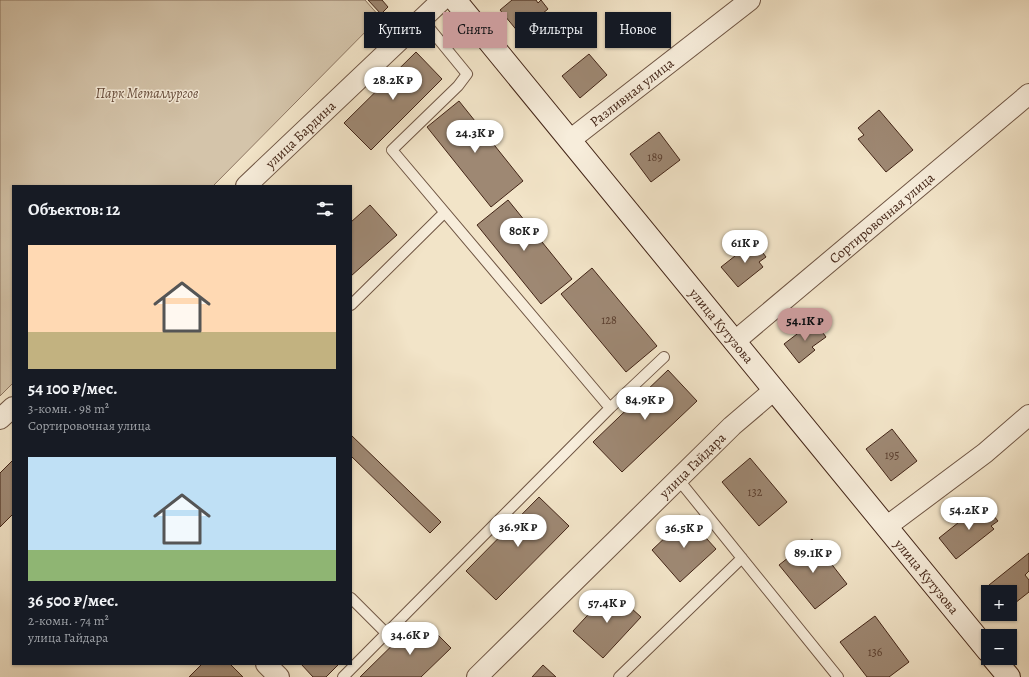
<!DOCTYPE html>
<html lang="ru">
<meta charset="utf-8">
<style>
:root{--surface:#171b24;--page:#20242c;--text:#f1f3f6;--muted:#9ea1a6;--accent:#c59692}
body{margin:0;font-family:Alegreya,serif;background:var(--page);color:var(--text);height:100vh;display:flex;flex-direction:column;font-size:15px;white-space:nowrap}
*{box-sizing:border-box;margin:0}
p{font-size:13px;color:var(--muted)}
.icon{flex:none;width:22px;height:22px;fill:none;stroke:currentColor;stroke-width:2;stroke-linecap:round;stroke-linejoin:round}
.map{position:relative;flex:1;overflow:hidden}
.sheet{position:absolute;left:12px;top:185px;width:340px;height:480px;display:flex;flex-direction:column;background:var(--surface);border-radius:0px;box-shadow:0 1px 3px #0004}
.sheet>*{flex:none}
.top-card{position:absolute;left:364px;top:12px;width:380px;height:36px;display:flex;gap:8px}
.fabs{position:absolute;left:981px;top:585px;display:grid;gap:8px}
.fabs a{display:grid;place-items:center;width:36px;height:36px;border-radius:0px;background:var(--surface);box-shadow:0 1px 3px #0004;font-size:20px}
.price{position:absolute;translate:-50% -34px;padding:0 9px;border-radius:14px;background:#fff;color:#222;font-size:13px;line-height:26px;filter:drop-shadow(0 1px 2px #0008)}
.price::after{content:'';position:absolute;left:50%;top:24px;width:12px;height:9px;margin-left:-6px;background:inherit;clip-path:polygon(0 0,100% 0,50% 100%)}
.price.selected{background:var(--accent);color:#111}
ul{padding:0;list-style:none}
li{display:grid;align-content:center;gap:8px;height:212px;padding:0 16px}
li span{display:grid;place-items:center;height:124px;border-radius:0px;color:#555}
li>.icon{margin-inline-start:auto}
span .icon{width:72px;height:72px;fill:#fffc;stroke-width:1}
li b{font-size:17px}
h2{display:flex;justify-content:space-between;align-items:center;height:48px;padding:0 16px;font-size:17px}
.chip{padding:0 14px;border-radius:0px;background:var(--surface);box-shadow:0 1px 3px #0004;font-size:14px;line-height:36px}
.chip.selected{background:var(--accent);color:#111}
.map>svg:first-child{display:block}
.green{fill:#d4c4aa;stroke:#8c7460}
.building{fill:#9e8873;stroke:#432517}
.lines{fill:none;stroke-linecap:round;stroke-linejoin:round}
.lane-casing{stroke:#6f5543;stroke-width:12}
.street-casing{stroke:#6f5543;stroke-width:22}
.secondary-casing{stroke:#432517;stroke-width:24}
.lane{stroke:#f7eddb;stroke-width:10}
.street{stroke:#f7eddb;stroke-width:20}
.secondary{stroke:#f7eddb;stroke-width:22}
.labels{text-anchor:middle;stroke-width:3;stroke-linejoin:round;paint-order:stroke}
.number-label{font-size:12px;fill:#5a3e2e}
.park-label{font-size:14px;font-style:italic;fill:#674d3c;stroke:#f7eddb}
.street-label{font-size:14px;fill:#432517;stroke:#f7eddb}
</style>
<div class="map">
<svg width="1029" height="677" viewBox="0 0 1029 677">
<rect width="100%" height="100%" fill="#f2e4c8"/>
<filter id="stains"><feTurbulence type="fractalNoise" baseFrequency=".005" numOctaves="4"/><feColorMatrix values="0 0 0 0 .2 0 0 0 0 .09 0 0 0 0 .02 0 0 0 .5 -.17"/></filter>
<radialGradient id="worn" r=".72"><stop offset=".6" stop-color="#630" stop-opacity="0"/><stop offset="1" stop-color="#630" stop-opacity=".3"/></radialGradient>
<path class="green" d="M0,0H365L380,17L213,186H13V383L0,396Z"/>
<path class="building" d="M368,0H382L388,7L381,14Z
M512,0H536L538,3L541,0L548,9L519,33L500,10Z
M416,52L442,79L371,150L344,123Z
M589,54L607,75L580,98L562,76Z
M459,101L523,181L491,207L427,127Z
M879,110L913,150L886,172L858,139L864,135L858,128Z
M659,132L680,160L651,182L630,154Z
M508,200L572,279L541,304L477,225Z
M370,205L397,235L351,276V222Z
M754,241L766,257L759,262L763,267L738,287L721,267Z
M592,268L657,346L626,372L561,294Z
M814,321L826,337L812,347L815,350L799,363L784,344Z
M668,370L697,401L622,472L593,442Z
M892,429L917,461L891,481L866,449Z
M351,435L441,522L430,533L351,456Z
M750,458L787,502L759,526L722,482Z
M13,460V514L0,527V473Z
M539,497L569,526L496,600L466,571Z
M983,503L998,521L991,526L994,529L956,559L939,538Z
M687,517L716,549L680,582L652,550Z
M812,539L847,584L815,609L779,565Z
M1029,553V571L1025,575L1029,580V592L1010,607V592H995L989,585Z
M611,590L641,617L603,658L573,631Z
M875,616L909,662L889,677H867L840,642Z
M415,623L429,638L435,632L451,648L421,677H360Z
M202,664H230L243,677H189Z
M301,664H339L326,677H313Z
M543,665L556,677H532Z"/>
<g class="lines">
<g class="lane-casing">
<path id="lane" d="M422,19L467,74L458,86L392,150L610,408
M351,305L444,213
M678,479L838,677
M351,598L387,634
M343,677L610,408L664,357
M619,677L742,558"/>
</g>
<g class="street-casing">
<g id="street">
<path id="s1" d="M570,140L750,0"/>
<path id="s2" d="M246,186L442,0"/>
<path id="s3" d="M734,342L1029,94"/>
<path d="M0,419L13,407"/>
<path d="M886,527L985,453L1029,415"/>
<path d="M266,664L279,677"/>
<path id="s4" d="M477,677L732,426L773,391"/>
</g>
</g>
<g class="secondary-casing">
<g id="secondary">
<path id="s5" d="M455,0L988,651"/>
<path d="M993,658L1009,677"/>
</g>
</g>
<use href="#lane" class="lane"/>
<use href="#street" class="street"/>
<use href="#secondary" class="secondary"/>
</g>
<g class="labels">
<g class="number-label">
<text x="655" y="161">189</text>
<text x="609" y="324">128</text>
<text x="892" y="459">195</text>
<text x="755" y="496">132</text>
<text x="875" y="656">136</text>
</g>
<g class="park-label">
<text x="147" y="98">Парк Металлургов</text>
</g>
<g class="street-label">
<text dy="5" stroke="none"><textPath href="#s1" startOffset="78">Разливная улица</textPath></text>
<text dy="5" stroke="none"><textPath href="#s2" startOffset="75">улица Бардина</textPath></text>
<text dy="5" stroke="none"><textPath href="#s3" startOffset="193">Сортировочная улица</textPath></text>
<text dy="5" stroke="none"><textPath href="#s5" startOffset="421">улица Кутузова</textPath></text>
<text dy="5" stroke="none"><textPath href="#s4" startOffset="302">улица Гайдара</textPath></text>
<text dy="5" stroke="none"><textPath href="#s5" startOffset="745">улица Кутузова</textPath></text>
</g>
</g>
<rect width="100%" height="100%" filter="url(#stains)"/>
<rect width="100%" height="100%" fill="url(#worn)"/>
</svg>
<div class="fabs">
<a>+</a>
<a>−</a>
</div>
<b class="price" style="left:393px;top:101px">28.2K ₽</b>
<b class="price" style="left:475px;top:154px">24.3K ₽</b>
<b class="price" style="left:524px;top:252px">80K ₽</b>
<b class="price" style="left:745px;top:264px">61K ₽</b>
<b class="price selected" style="left:805px;top:342px">54.1K ₽</b>
<b class="price" style="left:645px;top:421px">84.9K ₽</b>
<b class="price" style="left:969px;top:531px">54.2K ₽</b>
<b class="price" style="left:518px;top:548px">36.9K ₽</b>
<b class="price" style="left:684px;top:549px">36.5K ₽</b>
<b class="price" style="left:813px;top:574px">89.1K ₽</b>
<b class="price" style="left:607px;top:624px">57.4K ₽</b>
<b class="price" style="left:410px;top:656px">34.6K ₽</b>
<div class="top-card">
<a class="chip">Купить</a>
<a class="chip selected">Снять</a>
<a class="chip">Фильтры</a>
<a class="chip">Новое</a>
</div>
<section class="sheet">
<h2>Объектов: 12<svg class="icon" aria-label="filters" viewBox="0 0 24 24"><path d="M4 7h16M4 17h16"/><circle cx="9" cy="7" r="2"/><circle cx="15" cy="17" r="2"/></svg></h2>
<ul>
<li><span style="background:linear-gradient(#ffd9b3 70%,#c2b280 0)"><svg class="icon" aria-label="home" viewBox="0 0 24 24"><path d="M3 11l9-7 9 7M6 9v11h12V9"/></svg></span><div><b>54 100 ₽/мес.</b><p>3-комн. · 98 m²</p><p>Сортировочная улица</p></div></li>
<li><span style="background:linear-gradient(#bfe0f5 75%,#8fb573 0)"><svg class="icon" aria-label="home" viewBox="0 0 24 24"><path d="M3 11l9-7 9 7M6 9v11h12V9"/></svg></span><div><b>36 500 ₽/мес.</b><p>2-комн. · 74 m²</p><p>улица Гайдара</p></div></li>
</ul>
</section>
</div>
